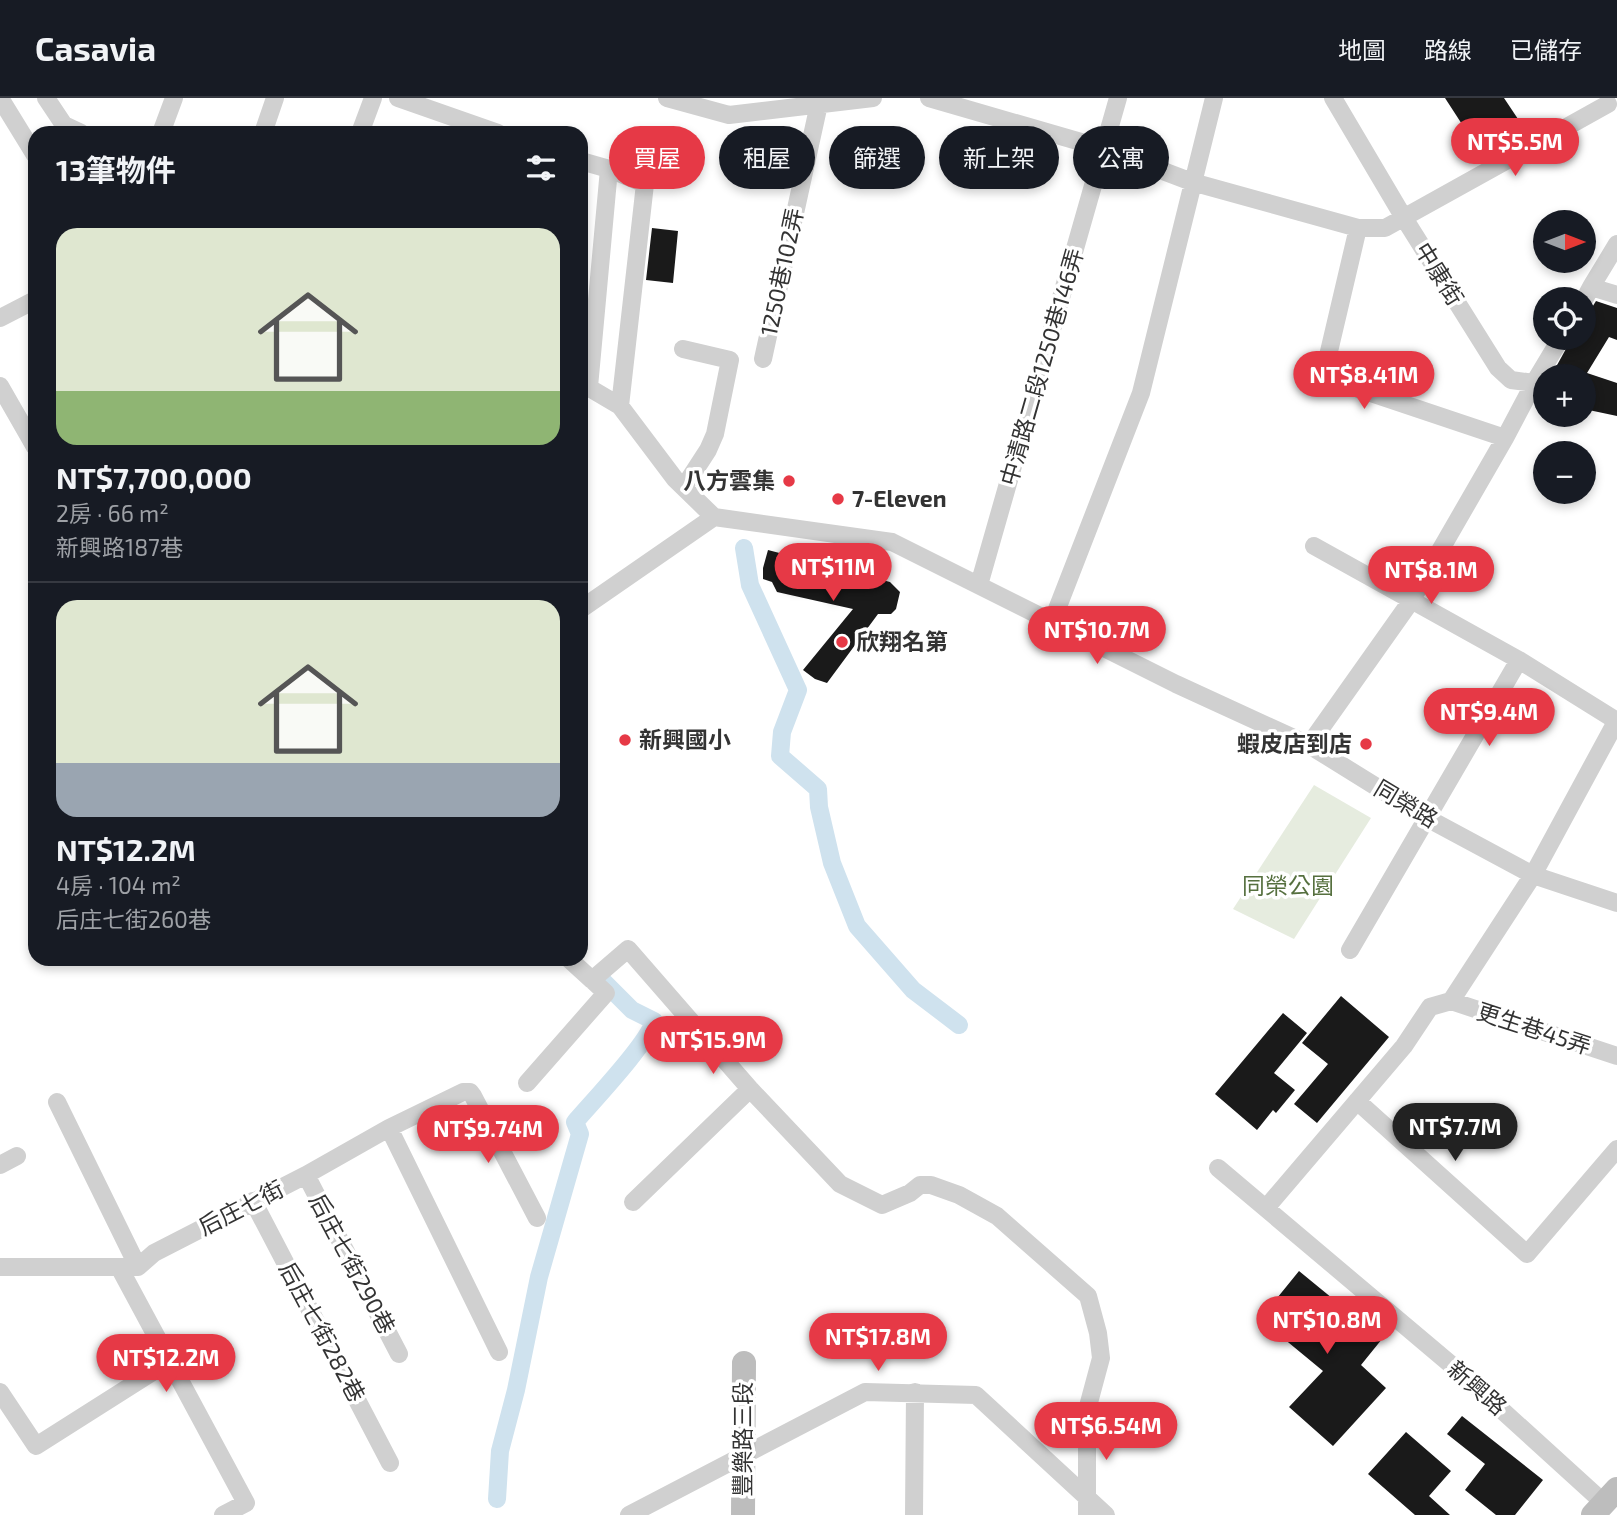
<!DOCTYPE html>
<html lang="zh-TW">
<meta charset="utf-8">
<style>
:root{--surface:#171b24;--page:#20242c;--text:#f1f3f6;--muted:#9ea1a6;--line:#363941;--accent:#e63946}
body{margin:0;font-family:"Exo 2","Noto Sans TC",sans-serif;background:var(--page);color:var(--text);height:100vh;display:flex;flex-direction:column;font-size:26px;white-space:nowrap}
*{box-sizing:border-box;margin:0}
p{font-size:23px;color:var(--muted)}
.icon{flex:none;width:38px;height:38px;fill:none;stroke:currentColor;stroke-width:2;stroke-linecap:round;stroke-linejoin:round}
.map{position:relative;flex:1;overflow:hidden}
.details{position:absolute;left:28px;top:28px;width:560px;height:840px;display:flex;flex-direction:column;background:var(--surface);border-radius:21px;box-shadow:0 4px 10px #0003}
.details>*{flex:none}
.banner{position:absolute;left:609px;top:28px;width:665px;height:63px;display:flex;gap:14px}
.needle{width:46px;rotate:90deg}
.tools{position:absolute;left:1533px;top:112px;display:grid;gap:14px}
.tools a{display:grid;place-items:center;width:63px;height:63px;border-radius:50%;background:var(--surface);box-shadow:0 4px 10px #0003;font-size:35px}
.price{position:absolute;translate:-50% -60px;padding:0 16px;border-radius:24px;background:var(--accent);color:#fff;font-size:23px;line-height:46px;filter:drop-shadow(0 2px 4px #0008)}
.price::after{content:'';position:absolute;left:50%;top:42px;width:21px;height:16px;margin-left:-10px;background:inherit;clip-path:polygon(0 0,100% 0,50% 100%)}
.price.current{background:#222;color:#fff}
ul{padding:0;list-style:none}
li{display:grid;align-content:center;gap:14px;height:371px;padding:0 28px}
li+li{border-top:2px solid var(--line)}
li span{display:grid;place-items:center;height:217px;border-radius:21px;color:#555}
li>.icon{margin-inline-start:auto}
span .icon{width:126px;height:126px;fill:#fffc;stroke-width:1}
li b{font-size:30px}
h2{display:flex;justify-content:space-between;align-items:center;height:84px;padding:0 28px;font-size:30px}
.pill{padding:0 24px;border-radius:32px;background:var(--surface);box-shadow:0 4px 10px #0003;font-size:24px;line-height:63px}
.pill.current{background:var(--accent);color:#fff}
header{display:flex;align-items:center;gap:42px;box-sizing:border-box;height:98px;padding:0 35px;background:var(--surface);border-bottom:2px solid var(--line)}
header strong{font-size:33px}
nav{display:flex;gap:38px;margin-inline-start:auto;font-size:24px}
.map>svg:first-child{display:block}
.green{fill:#e6ecdf}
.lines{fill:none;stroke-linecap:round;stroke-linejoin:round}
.canal{stroke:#cfe2ee;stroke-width:18}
.building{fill:#1a1a1a}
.street{stroke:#d0d0d0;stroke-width:18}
.secondary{stroke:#bdbdbd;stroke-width:24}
.poi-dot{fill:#e63946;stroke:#fff;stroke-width:2.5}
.labels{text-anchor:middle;stroke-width:7;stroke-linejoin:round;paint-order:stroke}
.street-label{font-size:23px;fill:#333;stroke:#fff}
.poi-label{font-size:23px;font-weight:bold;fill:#333;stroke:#fff;text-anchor:start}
.park-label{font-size:23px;fill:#56703f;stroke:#fff}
</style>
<header>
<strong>Casavia</strong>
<nav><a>地圖</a><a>路線</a><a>已儲存</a></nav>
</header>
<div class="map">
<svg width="1617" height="1417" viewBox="0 0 1617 1417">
<rect width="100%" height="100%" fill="#fff"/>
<path class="green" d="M1314,687L1371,720L1294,841L1233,811Z"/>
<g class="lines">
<path class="canal" d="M744,450L750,487L798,592L782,634L780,658L818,691L819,709L832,765L857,828L913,892L959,927
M497,1401L500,1353L516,1292L539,1179L580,1036L575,1024C593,1003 648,945 654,923L632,912L599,879"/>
</g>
<path class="building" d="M1445,0H1504L1522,27L1480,54Z
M652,130L678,133L673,185L646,182Z
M1596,203L1617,210V242L1609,239L1587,275L1617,285V318L1584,311V278H1551L1572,240H1584V213L1591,211Z
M768,452L890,484L900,494L896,511L891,516H878L827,585L815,581L803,572L853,511L777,494L772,484L763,481V470Z
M1341,898L1389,939L1317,1025L1294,1006L1328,966L1302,945Z
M1283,915L1307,935L1274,975L1295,992L1276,1015L1273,1012L1257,1032L1215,996Z
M1299,1173L1382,1241L1361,1267L1386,1290L1333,1348L1289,1309L1323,1273L1260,1221Z
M1462,1318L1543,1382L1515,1417H1496L1465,1392L1485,1366L1447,1336Z
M1406,1334L1451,1373L1429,1398L1450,1417H1415L1368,1376Z"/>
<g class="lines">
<path class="street" d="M0,0L35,57
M46,0L64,27L81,35
M398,0L498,35
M667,0L729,17L873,0
M929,0L1105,51L1192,84L1358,130H1385L1608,6
M1333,0L1404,120L1498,270L1511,282L1534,285L1561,240
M161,35L174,0
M263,35L275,0
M360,35L373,0
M581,63L609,71L645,86L620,308
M1358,130L1323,279L1505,340L1534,285
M1591,189L1617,146
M1584,202L1591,189L1617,197
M0,220L35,202
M683,251L730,262L715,336L708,352L684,389
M763,261L819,6
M581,285L620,308L675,381L714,419L892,444L1176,586L1309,647L1425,719L1533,777L1617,805
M0,288L35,349
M589,289L609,71
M1314,448L1519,562L1617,623
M979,487L1118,0
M581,511L714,419
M1052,524L1141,295L1214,0
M1309,647L1411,503L1505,340
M1350,852L1519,562
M569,861L592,882L628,851L750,991L840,1086L882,1107L910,1095L920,1087H931L959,1097L997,1118L1088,1198L1098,1235L1101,1260L1087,1312V1417
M1451,903L1533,777L1617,622
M1451,903L1617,958
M527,985L606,895L592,882
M1357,1003L1527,1156L1617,1051
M57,1004L138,1169
M389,1030L499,1254
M0,1067L17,1058
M1218,1070L1461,1275L1604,1405
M306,1077L399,1256
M253,1103L390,1365
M633,1104L750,991
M1266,1110L1404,948L1430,909L1451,903
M0,1169H138L154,1155L306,1077L389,1030L463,994H470L473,998L537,1120
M119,1169L246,1405L223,1417
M0,1294L36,1348L170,1263
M629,1417L865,1294L976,1297L1106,1417
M914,1417L915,1294"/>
<path class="secondary" d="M743,1417L744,1265
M1593,1417L1617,1391"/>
</g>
<g class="poi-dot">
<circle cx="789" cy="383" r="7"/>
<circle cx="838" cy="401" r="7"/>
<circle cx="842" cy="544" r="7"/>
<circle cx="625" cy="642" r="7"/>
<circle cx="1366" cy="646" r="7"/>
</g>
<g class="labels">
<g class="street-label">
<text transform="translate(782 174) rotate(-78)" y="8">1250巷102弄</text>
<text transform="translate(1439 176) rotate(58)" y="8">中康街</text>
<text transform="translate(1042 269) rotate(-74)" y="8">中清路二段1250巷146弄</text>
<text transform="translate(1406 706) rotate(31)" y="8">同榮路</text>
<text transform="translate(1534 931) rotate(18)" y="8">更生巷45弄</text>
<text transform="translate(241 1110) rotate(-27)" y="8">后庄七街</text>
<text transform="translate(352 1166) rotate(62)" y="8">后庄七街290巷</text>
<text transform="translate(322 1234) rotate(62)" y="8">后庄七街282巷</text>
<text transform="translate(1477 1290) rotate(41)" y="8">新興路</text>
<text transform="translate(743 1341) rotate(-90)" y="8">豐樂路三段</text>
</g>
<g class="poi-label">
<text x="775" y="391" text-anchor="end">八方雲集</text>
<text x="852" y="409">7-Eleven</text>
<text x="856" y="552">欣翔名第</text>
<text x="639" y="650">新興國小</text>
<text x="1352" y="654" text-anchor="end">蝦皮店到店</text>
</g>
<g class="park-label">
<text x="1288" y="796">同榮公園</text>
</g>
</g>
</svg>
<div class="tools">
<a><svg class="needle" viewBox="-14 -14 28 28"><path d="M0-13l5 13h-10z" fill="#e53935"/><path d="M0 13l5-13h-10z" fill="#9ea1a6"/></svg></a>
<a><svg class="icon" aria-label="locate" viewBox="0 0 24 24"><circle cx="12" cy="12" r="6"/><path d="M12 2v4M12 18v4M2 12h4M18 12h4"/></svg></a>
<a>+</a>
<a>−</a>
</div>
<b class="price" style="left:1515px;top:80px">NT$5.5M</b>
<b class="price" style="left:1364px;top:313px">NT$8.41M</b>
<b class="price" style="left:833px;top:505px">NT$11M</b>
<b class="price" style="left:1431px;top:508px">NT$8.1M</b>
<b class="price" style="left:1097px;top:568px">NT$10.7M</b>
<b class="price" style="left:1489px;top:650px">NT$9.4M</b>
<b class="price" style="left:713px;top:978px">NT$15.9M</b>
<b class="price current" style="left:1455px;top:1065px">NT$7.7M</b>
<b class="price" style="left:488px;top:1067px">NT$9.74M</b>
<b class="price" style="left:1327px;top:1258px">NT$10.8M</b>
<b class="price" style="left:878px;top:1275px">NT$17.8M</b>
<b class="price" style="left:166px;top:1296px">NT$12.2M</b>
<b class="price" style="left:1106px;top:1364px">NT$6.54M</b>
<div class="banner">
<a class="pill current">買屋</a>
<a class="pill">租屋</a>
<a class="pill">篩選</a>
<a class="pill">新上架</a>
<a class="pill">公寓</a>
</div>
<section class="details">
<h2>13筆物件<svg class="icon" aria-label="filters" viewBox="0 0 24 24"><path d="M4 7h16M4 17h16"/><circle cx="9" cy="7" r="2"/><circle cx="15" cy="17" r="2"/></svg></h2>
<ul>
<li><span style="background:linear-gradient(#dfe7d0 75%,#8fb573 0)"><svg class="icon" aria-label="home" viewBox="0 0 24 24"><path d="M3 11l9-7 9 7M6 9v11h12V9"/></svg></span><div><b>NT$7,700,000</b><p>2房 · 66 m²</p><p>新興路187巷</p></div></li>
<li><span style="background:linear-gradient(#dfe7d0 75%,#9aa5b1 0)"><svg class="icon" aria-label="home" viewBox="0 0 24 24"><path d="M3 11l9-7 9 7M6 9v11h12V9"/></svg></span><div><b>NT$12.2M</b><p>4房 · 104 m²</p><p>后庄七街260巷</p></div></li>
</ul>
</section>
</div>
